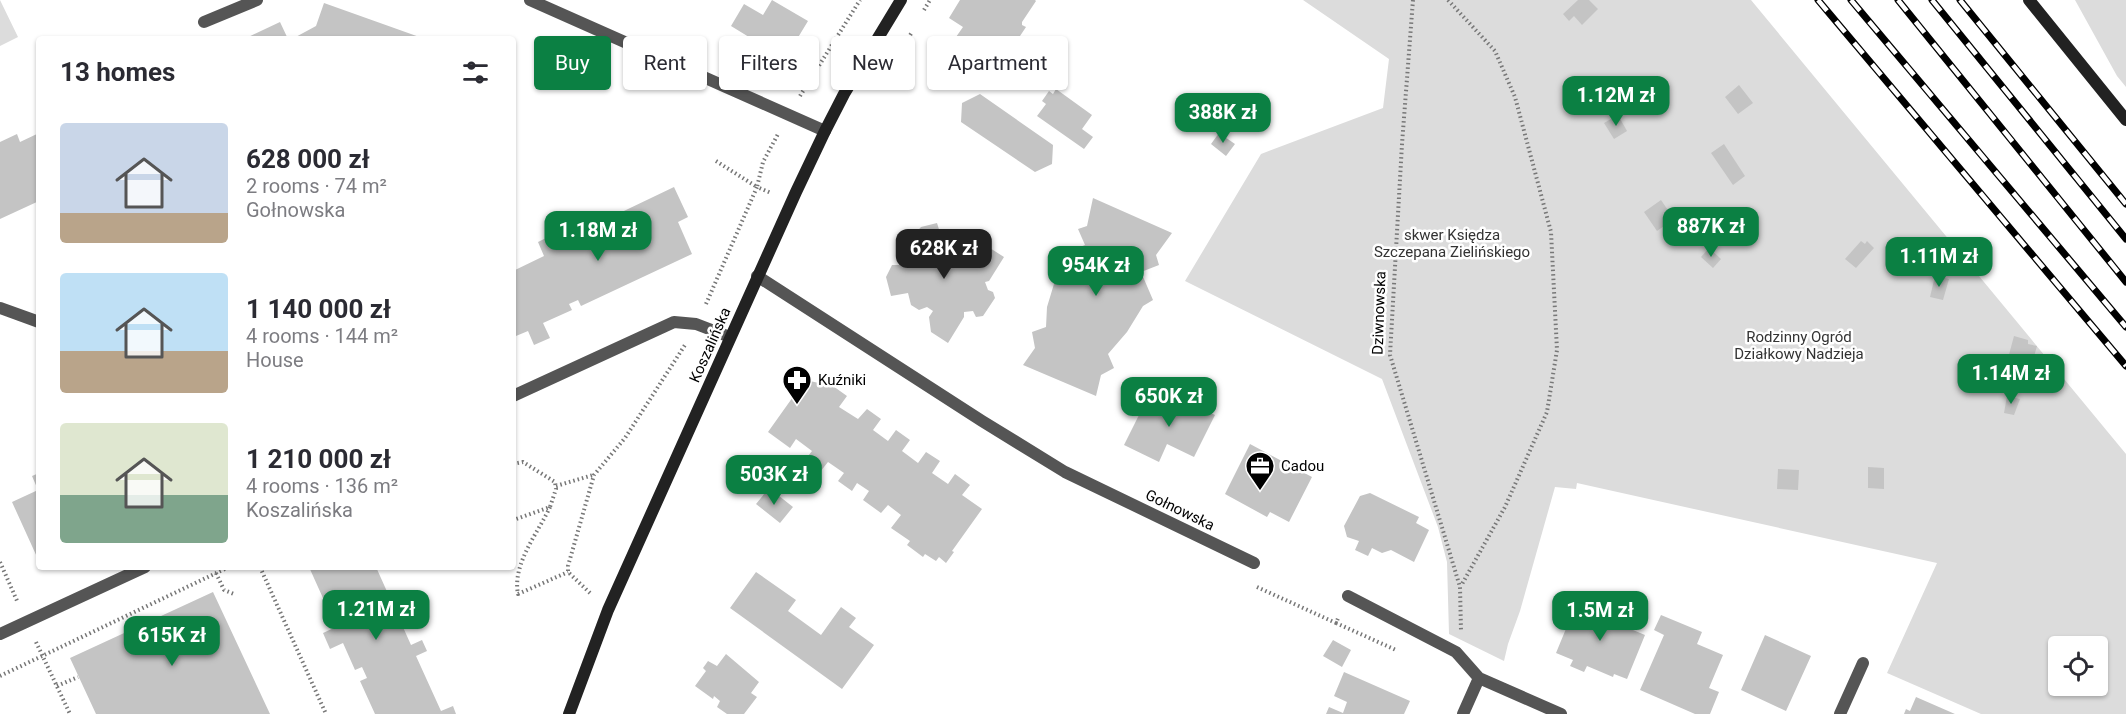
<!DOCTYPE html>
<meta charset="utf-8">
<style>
:root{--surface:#fff;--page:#f7f7f7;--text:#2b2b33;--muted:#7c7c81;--accent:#0b8043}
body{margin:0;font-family:Roboto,sans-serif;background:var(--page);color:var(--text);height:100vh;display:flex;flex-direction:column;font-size:22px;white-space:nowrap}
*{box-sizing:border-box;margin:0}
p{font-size:20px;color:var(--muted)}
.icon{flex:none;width:33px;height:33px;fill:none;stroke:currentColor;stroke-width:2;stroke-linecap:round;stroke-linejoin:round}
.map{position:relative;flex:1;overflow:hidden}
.details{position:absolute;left:36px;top:36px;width:480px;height:534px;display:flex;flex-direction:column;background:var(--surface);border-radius:6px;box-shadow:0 2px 4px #0004}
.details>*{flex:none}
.guide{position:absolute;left:534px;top:36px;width:570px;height:54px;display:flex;gap:12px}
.fabs{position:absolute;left:2048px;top:636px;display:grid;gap:12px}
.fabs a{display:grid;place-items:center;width:60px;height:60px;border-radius:6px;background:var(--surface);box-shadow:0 2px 4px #0004;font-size:30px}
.price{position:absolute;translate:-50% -51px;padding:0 14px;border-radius:12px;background:var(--accent);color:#fff;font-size:20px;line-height:39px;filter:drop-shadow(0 2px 3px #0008)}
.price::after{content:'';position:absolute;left:50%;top:36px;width:18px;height:14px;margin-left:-9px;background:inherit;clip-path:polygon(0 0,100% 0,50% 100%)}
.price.active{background:#222;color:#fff}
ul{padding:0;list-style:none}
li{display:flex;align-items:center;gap:18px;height:150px;padding:0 24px}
li span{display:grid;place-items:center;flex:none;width:168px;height:120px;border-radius:6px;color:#555}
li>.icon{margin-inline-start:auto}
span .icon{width:72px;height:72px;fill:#fffc;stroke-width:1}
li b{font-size:26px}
h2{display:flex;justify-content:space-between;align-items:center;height:72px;padding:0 24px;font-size:26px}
.chip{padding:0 21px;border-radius:6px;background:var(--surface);box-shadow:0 2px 4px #0004;font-size:21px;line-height:54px}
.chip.active{background:var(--accent);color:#fff}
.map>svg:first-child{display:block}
.green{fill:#dcdcdc;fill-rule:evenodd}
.building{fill:#c4c4c4}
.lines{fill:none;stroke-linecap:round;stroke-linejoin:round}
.path{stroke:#777;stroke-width:4;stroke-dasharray:1.5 3;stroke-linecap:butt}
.lane{stroke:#555;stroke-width:12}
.street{stroke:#555;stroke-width:12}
.secondary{stroke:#222;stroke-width:12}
.rail-casing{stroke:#000;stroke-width:7}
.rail{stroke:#fff;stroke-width:4.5;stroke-dasharray:14;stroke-linecap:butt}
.labels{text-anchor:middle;stroke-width:5;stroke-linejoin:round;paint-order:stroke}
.park-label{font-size:15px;fill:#333;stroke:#fff}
.street-label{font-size:15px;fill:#000;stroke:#fff}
.poi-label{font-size:15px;fill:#000;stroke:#fff;text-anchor:start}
</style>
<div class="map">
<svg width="2126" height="714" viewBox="0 0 2126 714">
<rect width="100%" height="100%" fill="#fff"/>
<path class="green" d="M0,0L18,37L0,46Z
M1303,0H1751L2126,454V714H1981L1887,673L1937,563L1577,483L1576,489L1555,487L1520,611L1508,644L1504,661L1449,634L1447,562L1438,527L1382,379L1185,281L1261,154L1383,108L1389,59ZM2058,646H2097V686H2058Z
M2075,0H2126V87L2117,76Z"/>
<path class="building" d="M772,0L808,21L785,59L731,26L744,4L763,15Z
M960,0H1035L1036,1L1022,22V25L1026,27L1014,45L1010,43L1003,53L980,39L973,48L956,37L963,27L949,18Z
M1578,0H1589L1598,9L1582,25L1574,16L1569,21L1563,14Z
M324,3L425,39H292L316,26Z
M280,22L288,39H244Z
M1739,85L1753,103L1738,114L1725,97Z
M1056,89L1092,115L1082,129L1093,137L1084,149L1037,116L1046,104L1042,101L1049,91L1053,94Z
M980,94L1053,145L1052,164L1035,172L961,122L962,103Z
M1618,115L1627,131L1614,139L1604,123Z
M39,133V201L0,219V142L17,134L20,142Z
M1219,133L1235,144L1226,156L1211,144Z
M1724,144L1745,176L1733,185L1711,153Z
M674,187L688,217L678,222L692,254L581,306L578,300L569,304L572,310L543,323L550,338L534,345L528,331L516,336L513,330V271L544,256L538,242L550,236L557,250L583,238L580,232Z
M1093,198L1172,233L1156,255L1159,265L1141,272L1153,300L1143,306L1127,332L1108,354L1114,368L1101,375L1096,396L1023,365L1035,348L1032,332L1046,327L1047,307L1057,274L1056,257L1085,245L1078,229L1087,226Z
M1661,200L1674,219L1657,231L1644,212Z
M937,223L942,239L949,244L959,242L960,251L969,257L974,249L982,243L1004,257L989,281L985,282L988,290L993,292L995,298L983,316L976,317L973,311L964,312V317L948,343L931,332L929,317L933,311L927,307L919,310L911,305L908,293L891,296L886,277L892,265H899V259L909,245L915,244L912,237L921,227Z
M1861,241L1865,244L1867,241L1874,248L1856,268L1845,259Z
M1709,248L1721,259L1713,268L1701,257Z
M1935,276L1949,279L1943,300L1930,297Z
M2014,336L2028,340V344L2037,346L2033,360L2029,359L2026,367L2007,362Z
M805,380L833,386L847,396L839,407L858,419L867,409L881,419L873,430L888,441L896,430L910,440L902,451L918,463L926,452L940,461L932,473L948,484L955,474L970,485L962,495L982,509L952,551L954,552L946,563L939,557L936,561L925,554L923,557L907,545L910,541L891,528L901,515L888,505L881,513L863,500L869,491L857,483L852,491L838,481L844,473L828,462L820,472L805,460L812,451L796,439L790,448L768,432Z
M1150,393L1184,409L1187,401L1215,415L1194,457L1167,444L1159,462L1124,445Z
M2007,396L2020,399L2014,415L2004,413Z
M1250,444L1312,477L1289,522L1270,512L1267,517L1225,494Z
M1868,467L1884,468V489L1868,488Z
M1778,469L1799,470L1798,490L1777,489Z
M39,473V557H37L12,502L38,490L32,476Z
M769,488L793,507L780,523L756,504Z
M1370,493L1419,517L1416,523L1429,530L1414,562L1391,550L1382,553L1372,548L1368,556L1355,550L1359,541L1347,537L1344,526L1360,496Z
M309,567H376L411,645L422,640L427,651L416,656L441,711L453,706L456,714H375L360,681L367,678L362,667L355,670L343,643L330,649L323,633L336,627Z
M756,572L796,600L788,611L821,635L841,607L856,618L849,627L874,645L842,689L730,608Z
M213,592L270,714H96L70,658Z
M1577,602L1635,626L1633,630L1645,635L1627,679L1614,674L1613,677L1587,666L1584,672L1570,666L1573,660L1556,653Z
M1661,615L1702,632L1697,644L1723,655L1709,688L1719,692L1710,714H1695L1640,690L1664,635L1654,630Z
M1765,635L1811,656L1786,711L1741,690Z
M1333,640L1351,650L1342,667L1323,656Z
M726,654L759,682L751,693L757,697L744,714H727L717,707L720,701L714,696L713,699L695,686L706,671L703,668L708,661L717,666Z
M1344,672L1410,701L1404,714H1326L1329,707L1343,713L1347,702L1334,696Z
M1916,697L1955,714H1904L1906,709L1910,711Z"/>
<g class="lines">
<path class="path" d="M1413,0L1402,144L1390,355L1460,587L1461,631
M1448,0L1495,51L1515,97L1551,232L1557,350L1547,412L1505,507L1461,586
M924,10L930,0
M880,85L912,32
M800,96L860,0
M716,161L757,187L763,162L778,134
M706,304L757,187L771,193
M513,464L523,462L555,482L556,489L550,507L513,520
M556,486L593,475
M550,507C538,533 512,564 518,594L568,572
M0,562L18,603
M260,567L326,714
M216,573L224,590L234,594
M1257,587L1336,623L1339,616
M590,593L568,572V566L594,475L625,438L685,345
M1336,623L1396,650
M36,642L70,714
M0,676L229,567
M57,686L78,677"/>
<path class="lane" d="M204,22L257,0
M0,308L39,322
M513,396L674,322L696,324L730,337
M0,634L145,567"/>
<path class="street" d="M530,0L825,131
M757,276L982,421L1065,472L1254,563
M1348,596L1456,652L1479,678L1561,714
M1463,714L1479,678
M1840,714L1863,663"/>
<path class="secondary" d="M2029,0L2126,120
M569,714L608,610L796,192L825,131L844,94L901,0"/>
<g class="rail-casing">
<path id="rail" d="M1818,0L2126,366
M1851,0L2126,327
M1898,0L2126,282
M1932,0L2126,239
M1960,0L2126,204"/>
</g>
<use href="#rail" class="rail"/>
</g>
<defs>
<g id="pharmacy-pin" transform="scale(1.5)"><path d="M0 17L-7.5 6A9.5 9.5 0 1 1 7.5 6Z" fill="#000" stroke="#fff"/><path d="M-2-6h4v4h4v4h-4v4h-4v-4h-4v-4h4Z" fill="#fff"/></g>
<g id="office-pin" transform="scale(1.5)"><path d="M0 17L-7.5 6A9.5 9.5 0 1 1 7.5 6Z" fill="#000" stroke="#fff"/><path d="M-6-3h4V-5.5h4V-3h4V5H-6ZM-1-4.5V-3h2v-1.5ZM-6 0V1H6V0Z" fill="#fff"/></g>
</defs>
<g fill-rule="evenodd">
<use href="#pharmacy-pin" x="797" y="380"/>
<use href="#office-pin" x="1260" y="466"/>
</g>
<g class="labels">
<g class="park-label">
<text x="1452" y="240">skwer Księdza<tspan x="1452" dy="17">Szczepana Zielińskiego</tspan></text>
<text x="1799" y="342">Rodzinny Ogród<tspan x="1799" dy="17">Działkowy Nadzieja</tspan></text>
</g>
<g class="street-label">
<text transform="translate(1379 313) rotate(-88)" y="5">Dziwnowska</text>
<text transform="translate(710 345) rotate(-66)" y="5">Koszalińska</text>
<text transform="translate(1180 510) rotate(26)" y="5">Gołnowska</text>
</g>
<g class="poi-label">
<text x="818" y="385">Kuźniki</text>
<text x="1281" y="471">Cadou</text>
</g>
</g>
</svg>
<div class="fabs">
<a><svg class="icon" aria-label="locate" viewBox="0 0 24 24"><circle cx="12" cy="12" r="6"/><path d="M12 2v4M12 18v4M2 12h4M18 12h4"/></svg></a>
</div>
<b class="price" style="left:1616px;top:127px">1.12M zł</b>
<b class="price" style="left:1223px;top:144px">388K zł</b>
<b class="price" style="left:1711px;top:258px">887K zł</b>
<b class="price" style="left:598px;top:262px">1.18M zł</b>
<b class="price active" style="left:944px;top:280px">628K zł</b>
<b class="price" style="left:1939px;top:288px">1.11M zł</b>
<b class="price" style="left:1096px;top:297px">954K zł</b>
<b class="price" style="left:2011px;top:405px">1.14M zł</b>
<b class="price" style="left:1169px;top:428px">650K zł</b>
<b class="price" style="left:774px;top:506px">503K zł</b>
<b class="price" style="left:376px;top:641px">1.21M zł</b>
<b class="price" style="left:1600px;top:642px">1.5M zł</b>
<b class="price" style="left:172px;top:667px">615K zł</b>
<div class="guide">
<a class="chip active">Buy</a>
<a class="chip">Rent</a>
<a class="chip">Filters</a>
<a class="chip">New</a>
<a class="chip">Apartment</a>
</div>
<section class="details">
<h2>13 homes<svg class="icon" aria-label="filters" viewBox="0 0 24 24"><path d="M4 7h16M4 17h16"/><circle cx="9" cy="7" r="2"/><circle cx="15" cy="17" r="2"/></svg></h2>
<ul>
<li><span style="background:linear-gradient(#c9d6e8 75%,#b9a48a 0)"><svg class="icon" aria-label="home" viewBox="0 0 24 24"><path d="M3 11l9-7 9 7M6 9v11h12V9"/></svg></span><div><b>628 000 zł</b><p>2 rooms · 74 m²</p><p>Gołnowska</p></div></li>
<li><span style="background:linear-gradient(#bfe0f5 65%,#b9a48a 0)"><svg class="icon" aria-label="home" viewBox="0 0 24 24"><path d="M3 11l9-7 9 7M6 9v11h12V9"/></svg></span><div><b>1 140 000 zł</b><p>4 rooms · 144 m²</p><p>House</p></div></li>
<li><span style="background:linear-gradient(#dfe7d0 60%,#7fa58c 0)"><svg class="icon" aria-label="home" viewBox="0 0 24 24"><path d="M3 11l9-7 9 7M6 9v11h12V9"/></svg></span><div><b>1 210 000 zł</b><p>4 rooms · 136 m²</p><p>Koszalińska</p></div></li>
</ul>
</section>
</div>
